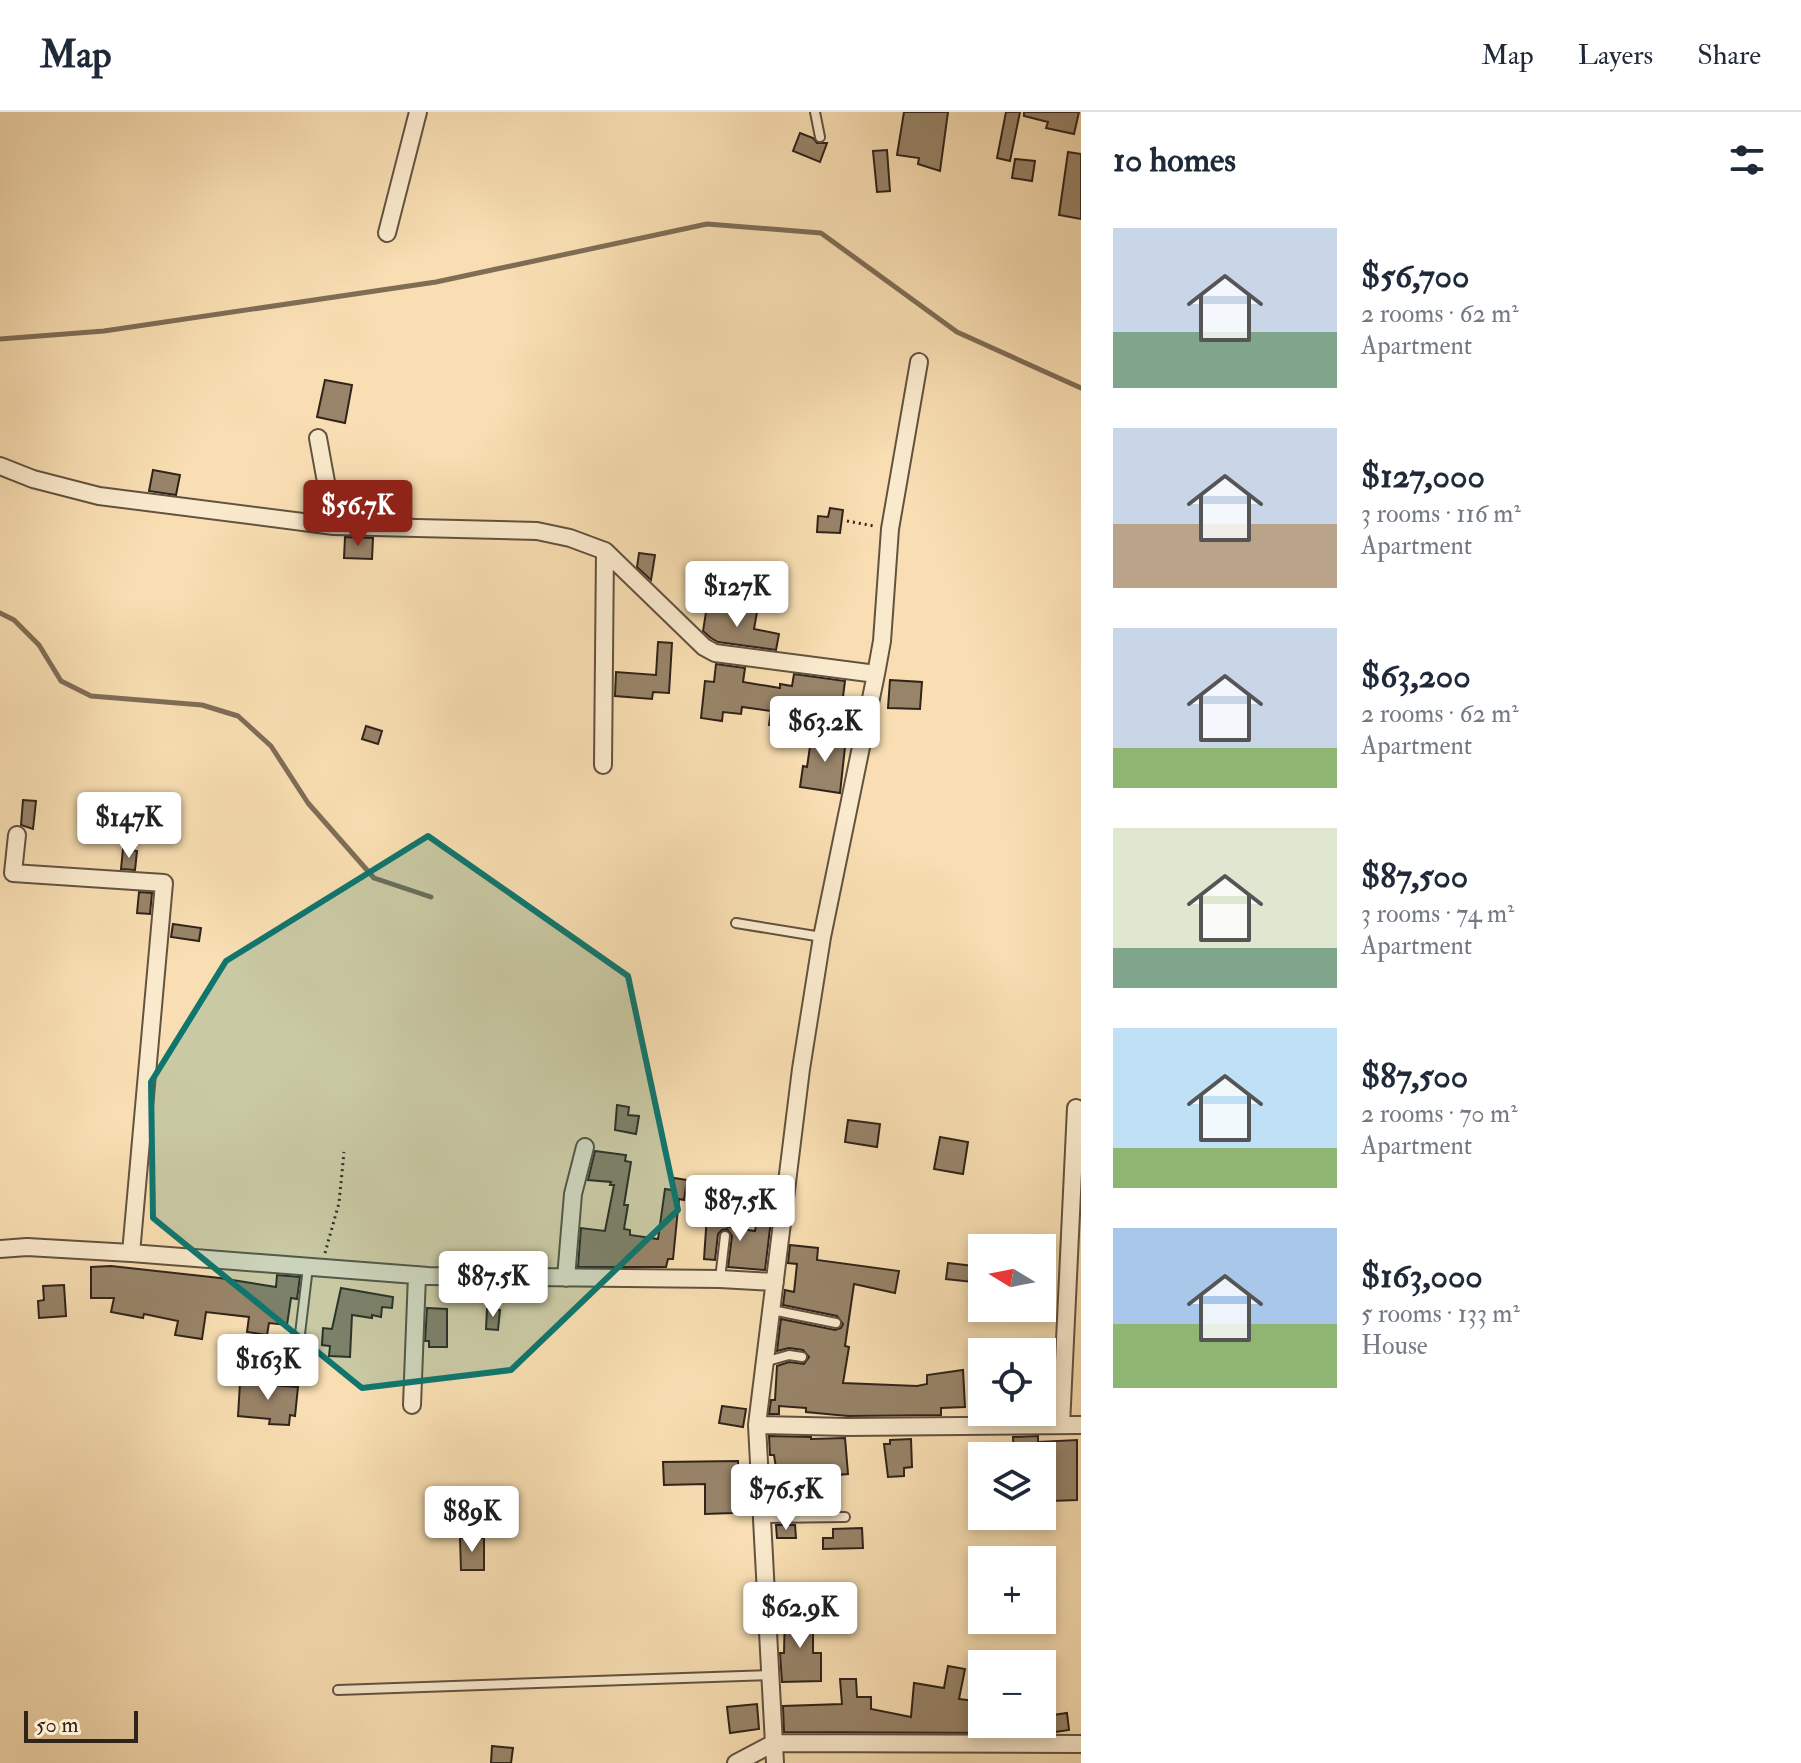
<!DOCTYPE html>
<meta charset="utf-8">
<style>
:root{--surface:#fff;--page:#f6f6f7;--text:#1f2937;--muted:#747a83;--line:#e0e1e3;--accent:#8f2418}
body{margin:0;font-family:"IM FELL Double Pica",serif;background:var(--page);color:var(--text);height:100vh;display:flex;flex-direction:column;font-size:30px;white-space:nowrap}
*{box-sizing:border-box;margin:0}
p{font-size:26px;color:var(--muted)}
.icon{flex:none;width:44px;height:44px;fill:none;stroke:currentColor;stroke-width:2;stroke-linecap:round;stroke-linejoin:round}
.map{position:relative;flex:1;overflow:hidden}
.details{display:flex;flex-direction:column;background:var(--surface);width:720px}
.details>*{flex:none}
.needle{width:52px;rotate:280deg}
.tools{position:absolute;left:968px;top:1122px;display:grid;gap:16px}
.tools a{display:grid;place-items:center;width:88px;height:88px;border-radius:0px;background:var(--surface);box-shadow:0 4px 12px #0003;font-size:40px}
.scale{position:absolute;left:24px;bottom:20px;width:114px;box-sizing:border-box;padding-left:8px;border:4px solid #30231a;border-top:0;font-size:22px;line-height:28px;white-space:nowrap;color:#30231a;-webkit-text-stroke:6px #faeacd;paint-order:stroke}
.price{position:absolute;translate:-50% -68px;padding:0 18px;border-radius:8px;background:#fff;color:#222;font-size:26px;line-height:52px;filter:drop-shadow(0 2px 4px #0008)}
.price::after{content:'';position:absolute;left:50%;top:48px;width:24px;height:18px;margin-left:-12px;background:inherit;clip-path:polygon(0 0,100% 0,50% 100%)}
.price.current{background:var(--accent);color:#fff}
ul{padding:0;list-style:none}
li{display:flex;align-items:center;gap:24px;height:200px;padding:0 32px}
li span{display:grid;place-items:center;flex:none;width:224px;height:160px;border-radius:0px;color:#555}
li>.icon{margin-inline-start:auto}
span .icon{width:96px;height:96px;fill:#fffc;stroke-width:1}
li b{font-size:34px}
h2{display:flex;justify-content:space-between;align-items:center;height:96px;padding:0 32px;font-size:34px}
header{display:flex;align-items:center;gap:48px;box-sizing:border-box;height:112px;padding:0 40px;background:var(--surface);border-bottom:2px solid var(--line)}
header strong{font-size:38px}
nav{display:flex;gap:44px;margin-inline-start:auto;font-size:28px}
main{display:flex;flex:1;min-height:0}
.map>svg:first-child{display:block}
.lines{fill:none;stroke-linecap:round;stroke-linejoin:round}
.stream{stroke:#7f6d56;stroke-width:5}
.building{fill:#988469;stroke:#30231a;stroke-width:2}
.service-casing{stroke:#625240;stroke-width:12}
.minor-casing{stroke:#625240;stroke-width:20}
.path{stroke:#30231a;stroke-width:3;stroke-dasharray:2 4;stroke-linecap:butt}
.service{stroke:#faeacd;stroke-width:8}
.minor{stroke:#faeacd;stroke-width:16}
.marked{fill:#0f766e;fill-opacity:0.2;stroke:#0f766e;stroke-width:6;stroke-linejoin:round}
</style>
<header>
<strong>Map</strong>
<nav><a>Map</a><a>Layers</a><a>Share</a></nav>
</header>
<main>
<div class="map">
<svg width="1081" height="1651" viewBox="0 0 1081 1651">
<rect width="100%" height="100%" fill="#f8deb2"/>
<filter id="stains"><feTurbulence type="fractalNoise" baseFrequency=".0025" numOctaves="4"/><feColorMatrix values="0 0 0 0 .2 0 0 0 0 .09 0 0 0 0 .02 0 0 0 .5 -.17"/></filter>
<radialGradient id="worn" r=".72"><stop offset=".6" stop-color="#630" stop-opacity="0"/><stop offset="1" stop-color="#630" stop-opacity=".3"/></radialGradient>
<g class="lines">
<path class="stream" d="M0,227L104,219L436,170L707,112L821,121L957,220L1081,276
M0,501L14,508L39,533L61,569L91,584L202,593L238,604L271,634L308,691L374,766L431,785"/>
</g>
<path class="building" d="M904,0H948L940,59L918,52L919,46L897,43Z
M1006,0H1020L1010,49L997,46Z
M1024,0H1079L1074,22L1046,16L1048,10L1024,4Z
M800,21L813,26L817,31H827L820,50L793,39Z
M887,38L890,79L877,80L873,39Z
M1068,40L1081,42V107L1059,103Z
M1015,47L1035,49L1032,69L1012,66Z
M325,268L352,273L345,311L317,305Z
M153,358L180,363L176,383L149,379Z
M830,396L843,398L840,421L817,420L818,404L828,405Z
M345,425L373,426L372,447L344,446Z
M639,441L655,443L651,468L637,455Z
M707,494L757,500L754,517L779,522L776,538L718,530L711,526L703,519Z
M658,530L672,531L669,581L653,580L652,587L615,584L616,560L656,563Z
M716,552L745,556L743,570L780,576V572L792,574L794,562L845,569L841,600L806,595L802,618L769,613L771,599L742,595L741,602L723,600L722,609L701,606L705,569L714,570Z
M890,568L922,570L920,597L888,596Z
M366,614L382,619L378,632L362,627Z
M812,621L846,626L840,681L800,675L803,654L807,655Z
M23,688L36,689L33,717L21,713Z
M123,737L137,739L135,758L121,757Z
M139,780L152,781L150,802L137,801Z
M173,812L201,816L199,829L171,825Z
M617,993L629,995L628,1003L639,1004L636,1022L615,1018Z
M848,1008L880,1012L877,1035L845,1030Z
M940,1025L968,1030L963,1062L934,1057Z
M595,1039L626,1043L625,1049L631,1050L624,1093H628L624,1117L630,1118V1123L658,1127L665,1077L672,1078L674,1066L687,1068L684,1088L679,1087L673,1147H668L666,1155H578L581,1116L605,1119L614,1073H610L611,1070L588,1068Z
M707,1103L729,1106L728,1115L755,1119L757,1108H771L765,1158L728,1155L732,1124L727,1117L722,1118L718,1122L715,1148L704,1147Z
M790,1133L818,1136L817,1148L899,1159L895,1181L854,1172L845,1234L849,1235L843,1271L917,1274L927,1272V1263L963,1258L965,1295L941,1296V1303L848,1304L806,1300V1296L779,1294V1302H769L771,1288H775L777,1254L789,1250L804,1252L809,1245L803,1238L789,1236L777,1239L781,1207L835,1218L841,1216L843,1212L837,1204L783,1193L785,1178L794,1180L797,1152L788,1151Z
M948,1151L982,1155V1171L946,1167Z
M111,1154L220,1166L276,1175L277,1163L300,1165L297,1187L291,1186L287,1213L269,1211L267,1223L247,1220L249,1205L206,1200L202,1227L175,1223L178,1209L144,1202L143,1206L111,1200L114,1186H91V1155Z
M64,1173L66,1204L39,1206L38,1189L44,1188L43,1174Z
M341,1176L393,1185L392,1196L382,1195L381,1205L372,1203V1206L352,1203L350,1245L329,1244L330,1234L322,1233L323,1216L332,1217Z
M427,1196L447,1197V1235H429V1229H425Z
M487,1197L500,1198L498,1218L486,1217Z
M240,1271L298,1275L295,1304L290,1303L289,1313L269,1312L270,1307L238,1304Z
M722,1294L746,1297L743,1315L719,1311Z
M769,1324L811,1325V1327L845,1326L848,1362L815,1365L816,1398L779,1399L778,1368L774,1343H770Z
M1038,1324V1330L1077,1328V1388L1051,1389L1050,1344H1014L1013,1325Z
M911,1327L912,1355L904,1356V1364L888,1365L884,1332H890V1328Z
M738,1349V1359H748L750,1381H733V1401L705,1402V1372L664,1373L663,1350Z
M776,1413H795L796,1426H777Z
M862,1416L863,1436L823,1437V1426H833V1417Z
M460,1426H484V1458H461Z
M785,1501L813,1502V1541H821V1569L782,1570L780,1541H784Z
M948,1554L965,1557L959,1587L982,1590V1612H998L996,1621L784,1620L783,1594L842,1592L840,1567H856L857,1585H871V1597L911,1605L914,1571L944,1576Z
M757,1592L759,1617L730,1621L727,1595Z
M1067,1601L1069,1618L1048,1621L1046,1604Z
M492,1634L513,1636L511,1651H491Z"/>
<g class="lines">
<g class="service-casing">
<path id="service" d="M815,0L820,25
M736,811L822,825
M720,1167L725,1124
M772,1198L836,1211
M300,1222L308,1155
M764,1250L789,1243L802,1245
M761,1406L845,1405
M338,1578L769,1563"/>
</g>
<g class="minor-casing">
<path id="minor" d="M387,121L418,0
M318,326L334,414
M0,354L33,367L99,384L334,414L537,419L570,426L605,439L704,535L715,541L876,562
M603,653L605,439
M17,723L13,761L164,771L131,1141
M0,1137L27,1135L131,1141L428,1164L720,1167L775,1170
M566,1166L573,1082L585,1035
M412,1293L417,1163
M757,1313L848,1315L1081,1313
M1061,1313L1076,996
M736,1651L774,1631L1081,1632
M775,1651L757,1313L801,957L822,825L876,562L882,529L890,417L919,250"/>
</g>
<path class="path" d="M847,409L874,414
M325,1141L339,1091L344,1040"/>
<use href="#service" class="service"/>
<use href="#minor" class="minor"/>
</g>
<path class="marked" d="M428,724L628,864L678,1098L511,1258L362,1276L153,1106L151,970L226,849Z"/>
<rect width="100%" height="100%" filter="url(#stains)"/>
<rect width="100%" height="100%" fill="url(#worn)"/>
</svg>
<div class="tools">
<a><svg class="needle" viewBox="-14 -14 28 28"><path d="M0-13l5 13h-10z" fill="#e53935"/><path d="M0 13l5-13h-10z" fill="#747a83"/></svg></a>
<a><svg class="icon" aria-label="locate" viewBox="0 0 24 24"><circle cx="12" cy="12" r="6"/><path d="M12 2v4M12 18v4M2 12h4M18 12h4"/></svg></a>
<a><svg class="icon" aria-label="layers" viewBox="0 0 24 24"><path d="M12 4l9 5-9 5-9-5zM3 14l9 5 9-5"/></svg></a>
<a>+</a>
<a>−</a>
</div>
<div class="scale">50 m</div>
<b class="price current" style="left:358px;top:436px">$56.7K</b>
<b class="price" style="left:737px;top:517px">$127K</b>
<b class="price" style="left:825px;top:652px">$63.2K</b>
<b class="price" style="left:129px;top:748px">$147K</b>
<b class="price" style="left:740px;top:1131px">$87.5K</b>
<b class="price" style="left:493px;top:1207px">$87.5K</b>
<b class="price" style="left:268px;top:1290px">$163K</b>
<b class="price" style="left:786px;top:1420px">$76.5K</b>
<b class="price" style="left:472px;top:1442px">$89K</b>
<b class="price" style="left:800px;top:1538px">$62.9K</b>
</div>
<section class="details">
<h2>10 homes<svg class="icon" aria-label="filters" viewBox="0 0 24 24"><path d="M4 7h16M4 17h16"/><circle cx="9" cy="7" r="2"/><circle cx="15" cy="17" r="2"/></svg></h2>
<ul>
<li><span style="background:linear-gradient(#c9d6e8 65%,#7fa58c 0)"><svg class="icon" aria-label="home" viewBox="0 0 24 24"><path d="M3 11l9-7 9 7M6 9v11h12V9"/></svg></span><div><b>$56,700</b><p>2 rooms · 62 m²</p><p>Apartment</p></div></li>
<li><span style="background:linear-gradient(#c9d6e8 60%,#b9a48a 0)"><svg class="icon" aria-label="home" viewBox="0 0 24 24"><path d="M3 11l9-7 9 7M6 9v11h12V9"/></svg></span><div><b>$127,000</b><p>3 rooms · 116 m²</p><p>Apartment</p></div></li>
<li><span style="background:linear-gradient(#c9d6e8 75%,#8fb573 0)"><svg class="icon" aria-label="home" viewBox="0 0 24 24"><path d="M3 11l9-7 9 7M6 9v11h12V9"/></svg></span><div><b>$63,200</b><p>2 rooms · 62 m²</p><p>Apartment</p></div></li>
<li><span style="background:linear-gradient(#dfe7d0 75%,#7fa58c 0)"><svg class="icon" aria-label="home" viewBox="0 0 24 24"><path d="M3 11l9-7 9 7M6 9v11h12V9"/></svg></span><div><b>$87,500</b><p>3 rooms · 74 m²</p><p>Apartment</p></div></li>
<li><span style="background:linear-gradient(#bfe0f5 75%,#8fb573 0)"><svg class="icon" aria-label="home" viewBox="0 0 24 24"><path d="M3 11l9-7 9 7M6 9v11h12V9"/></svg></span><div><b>$87,500</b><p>2 rooms · 70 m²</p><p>Apartment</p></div></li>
<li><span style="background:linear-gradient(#a9c7e8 60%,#8fb573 0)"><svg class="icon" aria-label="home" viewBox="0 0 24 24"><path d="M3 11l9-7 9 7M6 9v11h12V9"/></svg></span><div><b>$163,000</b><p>5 rooms · 133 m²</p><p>House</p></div></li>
</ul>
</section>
</main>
